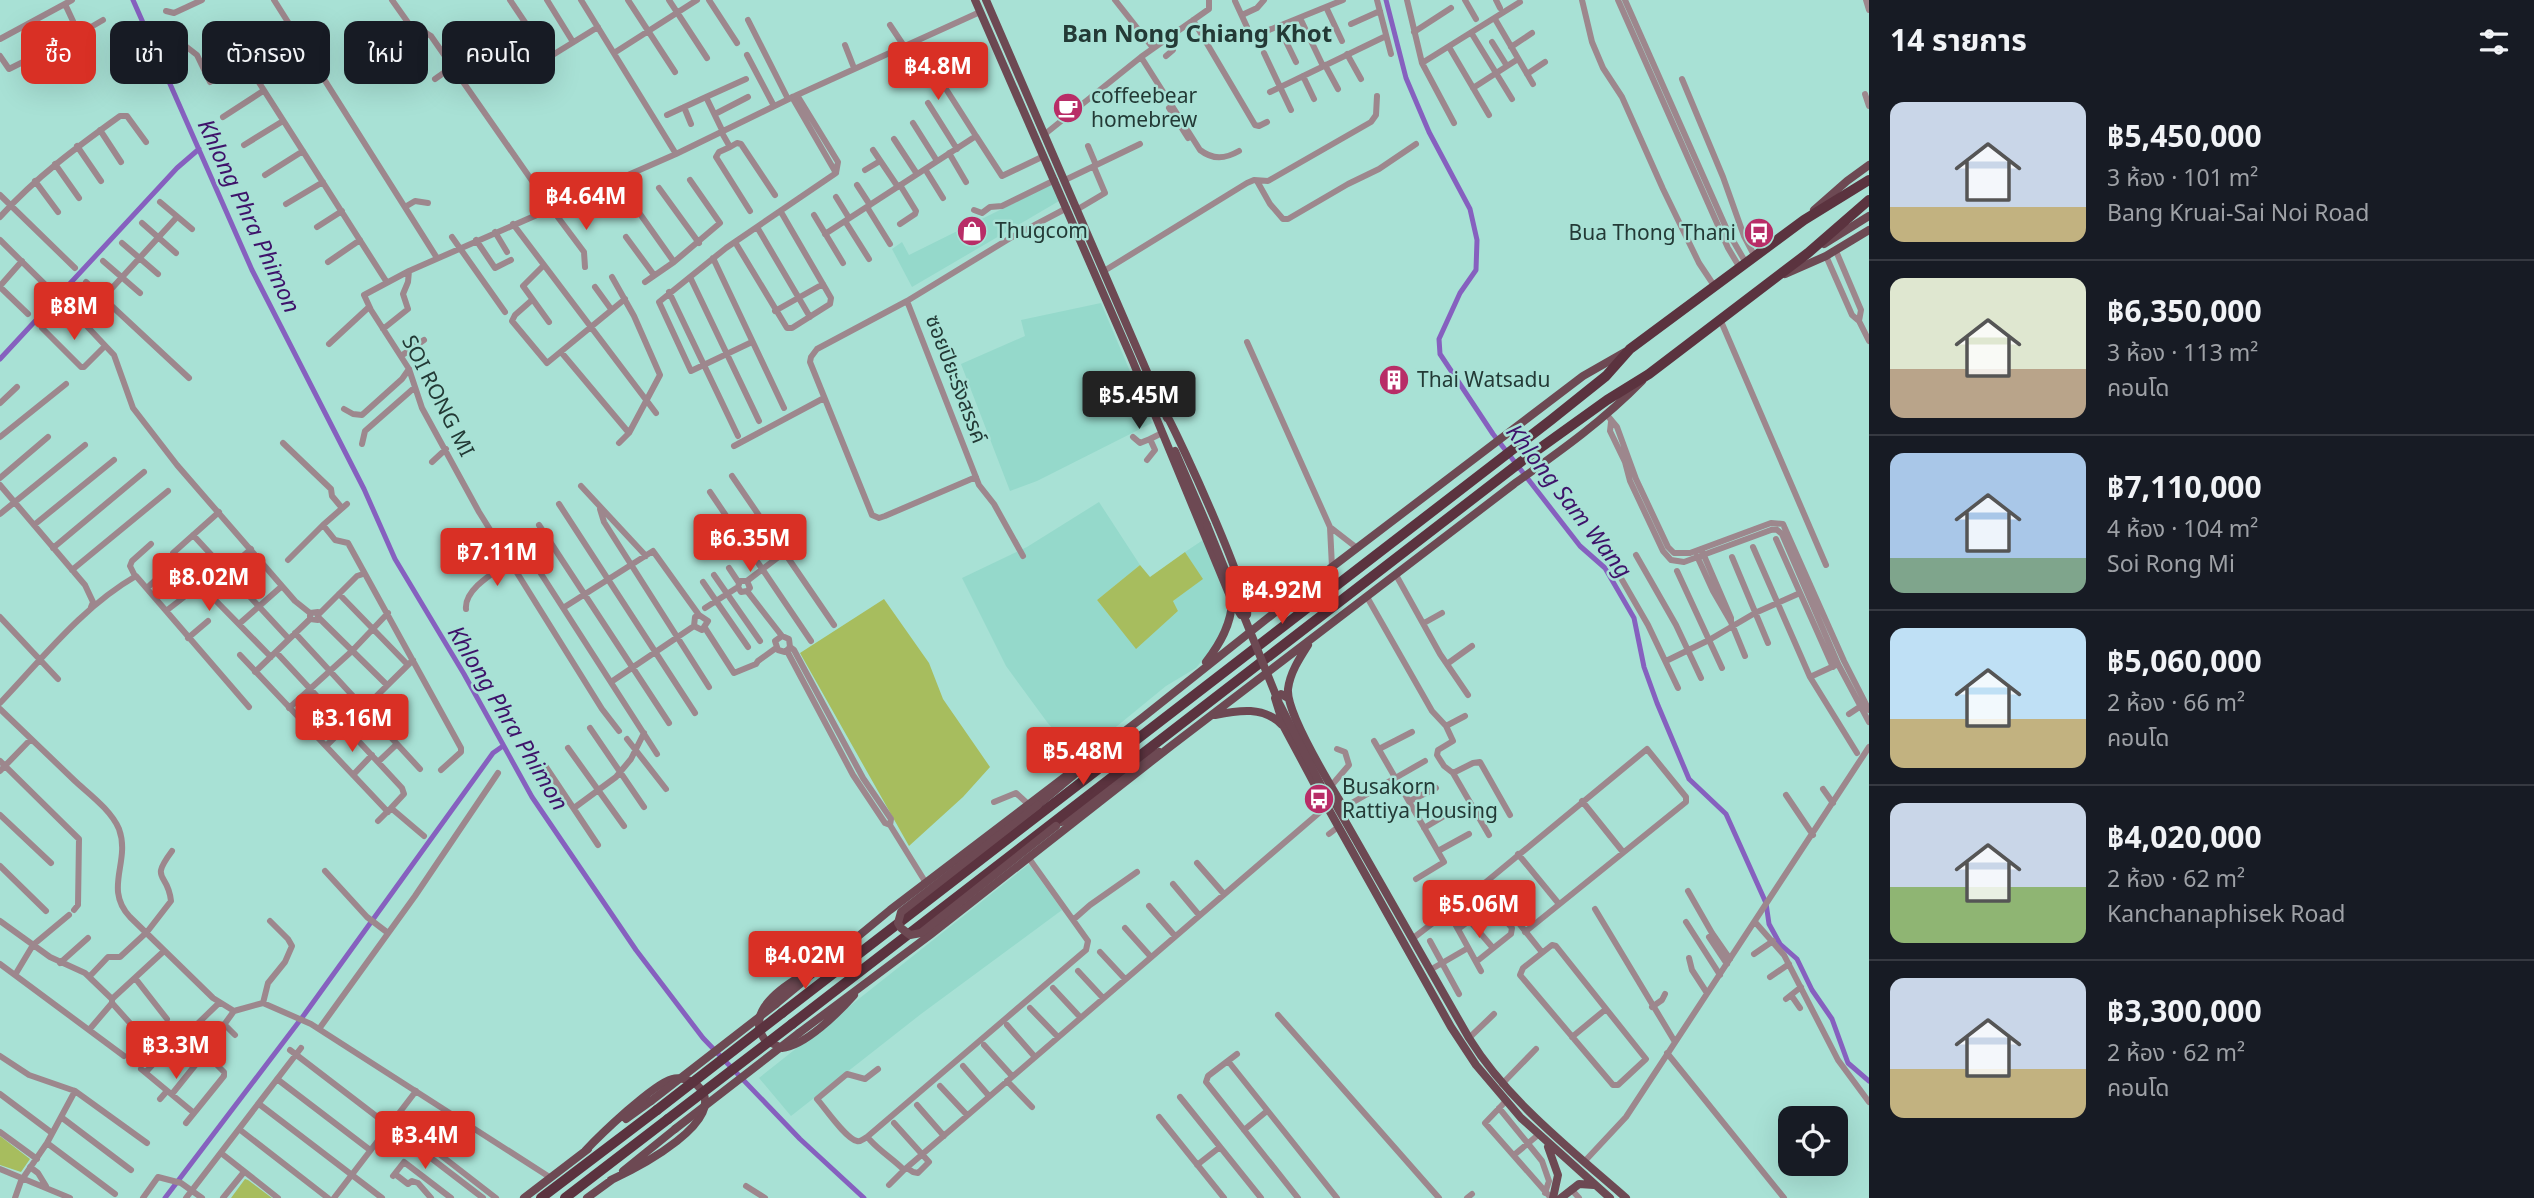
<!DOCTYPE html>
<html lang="th">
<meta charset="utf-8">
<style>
:root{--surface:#171b24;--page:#20242c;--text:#f1f3f6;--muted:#9ea1a6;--line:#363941;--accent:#d93025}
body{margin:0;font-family:"Noto Sans","Noto Sans Thai",sans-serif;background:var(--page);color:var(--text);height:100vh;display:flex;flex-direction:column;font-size:26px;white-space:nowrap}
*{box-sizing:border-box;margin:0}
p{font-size:23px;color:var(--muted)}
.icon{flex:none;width:38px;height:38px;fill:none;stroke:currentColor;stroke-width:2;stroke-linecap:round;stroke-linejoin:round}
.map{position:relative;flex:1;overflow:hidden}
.panel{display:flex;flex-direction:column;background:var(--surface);width:665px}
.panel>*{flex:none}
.top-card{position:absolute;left:21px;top:21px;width:665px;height:63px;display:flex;gap:14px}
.fabs{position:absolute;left:1778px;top:1106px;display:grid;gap:14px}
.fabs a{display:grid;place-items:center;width:70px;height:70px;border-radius:14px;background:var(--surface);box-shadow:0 7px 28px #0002;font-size:35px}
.price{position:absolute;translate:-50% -60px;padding:0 16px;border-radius:7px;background:var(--accent);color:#fff;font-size:23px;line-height:46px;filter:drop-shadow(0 2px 4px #0008)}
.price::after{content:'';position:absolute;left:50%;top:42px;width:21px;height:16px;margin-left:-10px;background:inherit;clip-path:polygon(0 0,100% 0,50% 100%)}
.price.on{background:#222;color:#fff}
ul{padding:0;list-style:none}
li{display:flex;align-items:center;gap:21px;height:175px;padding:0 21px}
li+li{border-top:2px solid var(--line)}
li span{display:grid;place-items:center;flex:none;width:196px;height:140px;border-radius:14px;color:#555}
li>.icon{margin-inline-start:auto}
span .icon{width:84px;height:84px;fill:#fffc;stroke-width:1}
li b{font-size:30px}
h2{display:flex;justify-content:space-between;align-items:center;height:84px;padding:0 21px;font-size:30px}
.tag{padding:0 24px;border-radius:14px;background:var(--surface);box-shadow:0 7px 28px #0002;font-size:24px;line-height:63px}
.tag.on{background:var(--accent);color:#fff}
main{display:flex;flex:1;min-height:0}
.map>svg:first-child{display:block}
.built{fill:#95d9cb}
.green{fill:#a7bd5e}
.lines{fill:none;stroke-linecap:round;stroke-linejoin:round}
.canal{stroke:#8660bf;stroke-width:5}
.minor{stroke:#9d878d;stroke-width:6}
.major{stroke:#6d4953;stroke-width:8}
.highway{stroke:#5b333f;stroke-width:10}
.major-bridge{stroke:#6d4953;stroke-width:8}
.highway-bridge{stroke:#5b333f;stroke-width:10}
.labels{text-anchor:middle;stroke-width:5;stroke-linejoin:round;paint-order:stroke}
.poi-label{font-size:21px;fill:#233a36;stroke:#a8e1d5;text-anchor:start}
.street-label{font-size:21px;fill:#233a36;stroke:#a8e1d5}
.water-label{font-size:23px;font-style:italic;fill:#3e136a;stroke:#a8e1d5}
.quarter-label{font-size:24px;font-weight:bold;fill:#233a36;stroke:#a8e1d5}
</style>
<main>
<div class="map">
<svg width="1869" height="1198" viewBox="0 0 1869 1198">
<rect width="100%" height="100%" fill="#a8e1d5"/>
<path class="built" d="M1052,184L1059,201L912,287L892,249L902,242L909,255Z
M1101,303L1152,423L1037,481L1010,491L961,364L1025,336L1021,320Z
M1099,502L1140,565L1097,600L1136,648L1178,611L1173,601L1202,579L1185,552L1203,540L1228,598L1229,614L1214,646L1196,668L1166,686L1078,758L1047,722L1006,666L962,578L1027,547Z
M1029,864L1062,910L921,1014L791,1116L759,1078Z"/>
<path class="green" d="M1185,552L1203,579L1173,601L1178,611L1136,649L1097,600L1140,565L1150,577Z
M884,599L929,663L943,699L990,767L963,797L909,846L800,653Z
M0,1136L30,1159L21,1172L0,1165Z
M245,1179L248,1180L272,1198H231Z"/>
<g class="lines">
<path class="canal" d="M133,0L252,270L364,489L395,559L464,674L532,797L636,950L703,1038L800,1139L864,1198
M1386,0L1406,78L1429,132L1470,209L1477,240L1476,270L1460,293L1439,339L1440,354L1493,434L1580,546L1605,568L1634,618L1644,667L1657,703L1689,779L1726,814L1766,903L1769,924L1780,944L1797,959L1812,990L1832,1019L1848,1063L1869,1081
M0,359L177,168L199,149
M165,1198L304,1015L493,753L503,746"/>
<path class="minor" d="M274,0L437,258
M392,0L414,31H423L431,36L551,208L584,252L585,267
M510,0L547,55L551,56L598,27
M547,0L573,42
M581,0L676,154
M628,0L675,72
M669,0L707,58
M709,0L737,43
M1115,0L1153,48
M1377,0L1391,54
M1407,0L1422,63L1520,2
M1465,0L1476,19
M1496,0L1500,8
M1582,0L1592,42L1603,68L1622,97L1663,189L1699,263L1715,287
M1618,0L1728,248L1740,268
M1625,0L1728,232L1746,263
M1866,0L1869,10
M1235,1L1247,27
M65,4L79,34L75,41
M1326,7L1342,41
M166,11L174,13L202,0
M1242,15L1257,8L1264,0
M1300,18L1323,66
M1495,19L1533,84
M748,20L788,99
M1193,20L1255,125L1259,126L1267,122
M1351,24L1380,11
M890,25L904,46
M1279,27L1296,62
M1414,32L1451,8
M79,34L103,20
M1472,34L1512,99
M0,39L72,0
M1166,39L1173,50L1166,56
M179,41L197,55L210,82L241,64L249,67L386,281
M1242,41L1343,0
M1492,42L1507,66
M845,45L854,68
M1449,47L1489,115
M1511,47L1532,33
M900,48L901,60L915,83
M614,53L697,0
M923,53L976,136
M1264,53L1291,110
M1347,54L1361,79
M747,55L774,106
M0,56L9,69L39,54L44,59
M1141,57L1200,150C1213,160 1225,159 1239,151
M27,60L36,78
M1422,63L1454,123
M1325,65L1338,89
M1527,74L1545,62
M1303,76L1314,99
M435,79L452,67
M1682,79L1723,177L1744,236L1755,257
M1473,88L1518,59
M1270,92L1386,36
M1865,94L1869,106
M792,97L836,173
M928,103L957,149
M684,107L691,124
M1169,108L1188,138
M715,114L748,97
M667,115L706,97
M223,117L263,91
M913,123L937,161
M100,130L121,162
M723,132L706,97L746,79
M722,133L730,147L737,143L741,144L775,195
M1045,134L1141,57L1209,9V0
M894,139L917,174
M244,145L283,121
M77,146L101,181
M1088,146L1096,165
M730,147L719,152L716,157L750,211
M873,150L898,187
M949,153L966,182
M55,164L79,198
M925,169L943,198
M865,170L880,161
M265,175L303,151
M616,180L674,262L645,282
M1065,180L1140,144
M35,181L58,212
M1257,181L1270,204L1283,219H1288L1348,184L1379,169L1416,144
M857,185L870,205
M659,188L699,243
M0,195L75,268
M836,197L849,218
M160,202L192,229
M286,204L323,182
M405,207L415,201L428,203
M867,207L890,244
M1078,209L1105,193L1094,167
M974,210L982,213L990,207L1002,206L1055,180
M814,215L843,263
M0,217C36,177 77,147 120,116H127L146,142
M845,221L869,259
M142,223L176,253
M513,224L656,413
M900,224L915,214L916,211L900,185
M317,227L342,211
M757,227L810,317
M495,232L507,252
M825,234L976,136L1002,176L1044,156
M452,237L505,312
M626,237L654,275
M0,240L82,321L114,355L133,408L177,465L295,601L310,613L318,612V620L310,619V613
M476,240L495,268L511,260
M735,242L787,328H792L830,304L831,298L781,212
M122,243L158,274
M1836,251L1861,310L1859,321
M1826,256L1852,315L1859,321L1869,341
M713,258L784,408
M103,261L140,293
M328,262L360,240
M674,262L720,223L690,180
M543,266L523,286L549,322
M1104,271L1247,183L1254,180L1268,181L1371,122L1376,115L1377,96
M612,277L634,316L660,375L629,433L619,443
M690,277L759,421
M86,282L189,378
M0,286L22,261
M0,287L28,314
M595,287L611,309
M669,292L738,436
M532,300L515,315L512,321L547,363L625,299
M907,301L817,349L811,357L810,362L872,515L879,518L885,516L976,477
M775,311L823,284
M1720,319L1826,565
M82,321L177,217
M42,328L81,367H84L105,346
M383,329L408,309L403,294L408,282L409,271
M752,342L691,371L659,302L726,248L836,173L838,162L797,95
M1247,342L1330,527L1332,567
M329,344L369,307
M561,352L629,433
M401,356L424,340
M0,403L17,387
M344,409L353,414L362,415L402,379L409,369
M1607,415L1617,427L1636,479L1668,547L1674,553H1690L1771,523L1783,524L1844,661L1869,710
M1611,422L1610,431L1625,462L1630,481L1663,551L1671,560L1684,562L1771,530L1776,529L1782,534L1838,664L1869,722
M0,437L66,384
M1133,437L1140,443L1150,439
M283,443L331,489L332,496L342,508
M362,444L365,431L414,388
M734,446L824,398
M1147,460L1155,450L1150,439L1162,433
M432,462L446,449
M732,476L834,625
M0,478L48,437
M0,485L85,585L93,602L91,607
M581,486L646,556
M710,492L811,641
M347,504L323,525L335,540L348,543L461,748V752L441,770
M559,504L695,713
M600,509L604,522L709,687
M219,512L173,553L175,559L271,657
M0,514L85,445
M34,525L114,460
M539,525L669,723
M1330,527L1357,548
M193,535L289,639
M518,538L657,754
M1776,539L1833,667
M1753,547L1810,677L1857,753
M53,548L144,472
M1702,551L1731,618V622L1745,656
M1636,555L1676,625L1701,678
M1023,556L994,504L979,485L907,301L1012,237L1067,208
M1697,556L1713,591L1731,622
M1732,557L1768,643
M288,560L323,525
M1614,566L1648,625L1678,688
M729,568L739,583
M72,570L168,491
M1677,571L1722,668
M714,575L760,641
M1396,575L1440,654L1468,695
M135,576L130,566L132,561L151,544
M747,581L750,588L747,591L741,592L738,587L740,581H747L785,552
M703,582L748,647
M147,588L162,574
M205,589L251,549
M747,591L782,636L789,639L790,647L785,652L778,650L775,641L782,636
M339,594L408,665
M1367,597L1432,711L1446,726L1453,741L1438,750L1437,755L1444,766L1453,773L1489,835
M563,608L653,551L699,615L708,621L702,630L694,626L695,617L699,615
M705,608L738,587
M466,609C464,589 495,572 509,562
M166,611L184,597
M319,614L357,576L363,574
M0,617L58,679
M319,618L387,685
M1424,623L1442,613
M239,624L282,586
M705,628L734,673L756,664L758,661L776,648
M295,633L420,769
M188,638L208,621
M790,647L794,650L863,778L891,819L890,825L926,883
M787,651L853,775L885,823L890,825
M276,652L402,788L404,794L391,808L424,836
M240,655L388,812
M1666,661L1709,640L1755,613L1800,593
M1447,664L1472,646
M255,672L310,619
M1810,677L1836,665
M611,682L694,626
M0,703C42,659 82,607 136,576L249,707
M289,708L352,651L388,613
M0,709C25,733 50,757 75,781C89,794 111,810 119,829C131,862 103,888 130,917L213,998L234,1011L263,1003L311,1024L551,1178
M1849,714L1861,706
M1446,726L1465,716
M590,728L644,807
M619,731L602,709L479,512L422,408L409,369L371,310L364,295L409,271L676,154L797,95L980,12
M627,739L666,789
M1374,741L1444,862L1416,879
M326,746L413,660
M568,748L624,826
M1379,749L1412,732
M0,761L79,839L78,905L74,910
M378,762L397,744
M546,767L598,845
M0,771L31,739
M1453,773L1473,763L1480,762L1510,815
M353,775L372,755
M1331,786L1349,765L1345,752L1337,749
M1823,789L1833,803
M1786,795L1813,835
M1410,801L1436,788
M1582,801L1623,852
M994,802L1016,793L1028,804
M574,808L616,777L631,759L644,733
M1343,808L1425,761
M0,815L51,863
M378,821L390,809
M1424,828L1451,812
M1329,834L1338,827
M1438,851L1469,834
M1518,854L1559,904
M1197,863L1224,894
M0,866L46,911
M325,871L367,917L388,933
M1486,882L1541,951
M1173,884L1199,915
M1688,891L1712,933L1730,959
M1149,906L1175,936
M1595,909L1675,1042
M1073,920L1090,905L1137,872
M1469,920L1493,948
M0,921L50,957L85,973L112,999
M1454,922L1481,971
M1686,922L1720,975
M1755,922L1784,955L1838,1060L1869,1102
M1125,928L1151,957
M1458,929L1492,904L1512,928L1511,934L1476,962
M1709,937L1727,964
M1412,939L1486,882L1647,749L1686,797V802L1525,932
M1430,941L1459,994
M1552,945L1556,946L1646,1059L1618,1085H1613L1520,975L1523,968Z
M1100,952L1125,979
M1754,954L1773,941
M1689,958L1692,970L1707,993
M60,963L88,938
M0,964L124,1056
M1430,970L1468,948
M1078,971L1103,998
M15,975L33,945L69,915
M90,976L108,957H120L147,932L171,901C168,871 149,882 172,851
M1770,977L1789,964
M135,978L167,1019
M1053,988L1080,1017
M1791,995L1800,1008
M1786,999L1801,987
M112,1003L146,1041
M263,1003L268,983L285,962L292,946L288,939L270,921
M1652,1007L1662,1000L1665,994
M1030,1008L1058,1037
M1278,1015L1439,1198
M224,1024L235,1035
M1007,1025L1035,1057
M319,1029L415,896L498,773
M89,1030L112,1003V999L164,951
M187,1034L219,1003
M1572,1037L1606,1009
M1469,1038L1494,1014
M984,1045L1012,1076
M208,1047L234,1011
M290,1050L483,1198
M1667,1053L1784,1198
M1237,1054L1208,1076L1206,1082L1298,1198
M0,1056L29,1075L75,1091L147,1143
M1228,1061L1337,1198
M963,1066L989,1096
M141,1069L194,1113
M878,1069L865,1079L847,1074L817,1099C825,1108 846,1139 857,1141C861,1142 863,1139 867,1137L1086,950L1088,941L1028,857
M146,1072L183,1031L224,1072V1076L186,1123
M277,1079L370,1150
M1007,1081L1032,1107
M1502,1084L1536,1049
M940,1086L967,1115
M0,1094L52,1133
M172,1094L205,1053
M1180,1097L1261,1198
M160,1099L167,1091
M1505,1102L1485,1123L1551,1198
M259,1104L382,1198
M917,1105L944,1136
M1499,1108L1542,1161L1549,1181L1545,1193
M61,1117L131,1170
M1159,1117L1224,1198
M394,1119L496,1198
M894,1123L929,1162L918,1173L913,1172L907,1168
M239,1129L328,1198
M1244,1130L1267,1111
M0,1132L37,1159
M870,1140C881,1152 893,1159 904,1170L1327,806
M47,1143L115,1194
M221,1153L278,1198
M1514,1155L1538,1135
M1584,1162L1626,1117L1869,747
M1197,1165L1220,1147
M30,1167L38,1173L46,1186
M0,1169L70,1198
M395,1174L408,1184L412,1181L418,1183L431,1198
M393,1176L404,1162L451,1198
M23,1178L47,1143L75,1091
M889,1185L904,1170
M746,1186L765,1198
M1571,1189L1579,1198
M15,1198L22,1178
M143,1198L158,1177L181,1183L202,1198
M186,1198L301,1048
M223,1198L244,1172
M334,1198L416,1091
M1467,1198L1472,1194"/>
<path class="major" d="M975,0L1131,357L1232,601L1241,615H1247C1253,598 1180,439 1166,414
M986,0L1167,418
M1814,210L1847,181L1869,165
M1824,244L1869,216
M1785,274L1826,256L1869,230
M1175,451L1207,525
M1239,576C1255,593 1282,595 1304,586
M1308,645C1299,659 1290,673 1288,689C1286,713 1328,781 1341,803
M1206,662C1220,644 1231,625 1232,602
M1288,698L1281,694L1275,698L1284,727L1315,785L1451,1027L1476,1065L1521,1118L1610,1198
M1215,715C1239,710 1264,706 1282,725
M1332,798L1469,1038C1509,1102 1569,1148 1626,1198
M1038,805L1081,769
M1061,822L1147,759L1159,752
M815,968C791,981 742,1009 765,1040L782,1048C805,1046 838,1013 854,995
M776,1004L890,910L1142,718L1332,567L1583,376L1625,352
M799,1033L930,935L1171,746L1514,484C1559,452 1603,421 1642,381
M626,1119L651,1101
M1548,1147L1558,1175L1553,1198
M585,1151C600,1135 653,1084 672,1079C680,1077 691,1080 697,1085C734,1119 635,1169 611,1180
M623,1171L675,1129
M524,1198L588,1149
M587,1198L613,1179
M1561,1198L1579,1184L1594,1185"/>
<path class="highway" d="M782,1013L1551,420L1606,376L1630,349L1804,220L1869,180
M792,1024L1522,461L1607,400L1649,374L1808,253L1869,200
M541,1198L657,1110
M565,1198L668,1119"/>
<path class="major-bridge" d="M1207,525L1279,703L1328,799
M1038,805L901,912L898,923L901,928L910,935L921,933L1056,826
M651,1101L776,1004
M675,1129L799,1033"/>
<path class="highway-bridge" d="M657,1110L782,1013
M668,1119L792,1024"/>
</g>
<defs>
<g id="cafe-disc" transform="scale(1.575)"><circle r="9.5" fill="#b82d67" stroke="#a8e1d5"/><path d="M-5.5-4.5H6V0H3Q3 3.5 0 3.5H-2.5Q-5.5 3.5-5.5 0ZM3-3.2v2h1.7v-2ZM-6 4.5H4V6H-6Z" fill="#fff"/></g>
<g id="shop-disc" transform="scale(1.575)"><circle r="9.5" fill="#b82d67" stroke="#a8e1d5"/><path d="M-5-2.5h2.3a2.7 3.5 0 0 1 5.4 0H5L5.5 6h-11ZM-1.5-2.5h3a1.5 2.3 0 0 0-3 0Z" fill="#fff"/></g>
<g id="bus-disc" transform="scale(1.575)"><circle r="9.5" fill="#b82d67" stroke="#a8e1d5"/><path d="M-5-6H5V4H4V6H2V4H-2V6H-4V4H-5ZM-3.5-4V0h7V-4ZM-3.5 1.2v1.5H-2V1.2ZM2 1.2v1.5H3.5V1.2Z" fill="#fff"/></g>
<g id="building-disc" transform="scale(1.575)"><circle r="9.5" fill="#b82d67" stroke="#a8e1d5"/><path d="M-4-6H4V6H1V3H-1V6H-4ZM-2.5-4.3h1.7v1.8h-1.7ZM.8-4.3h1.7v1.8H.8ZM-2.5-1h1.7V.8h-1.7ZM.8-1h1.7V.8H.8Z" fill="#fff"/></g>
</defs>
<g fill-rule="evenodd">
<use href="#cafe-disc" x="1068" y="108"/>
<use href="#shop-disc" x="972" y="231"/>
<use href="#bus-disc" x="1759" y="233"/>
<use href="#building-disc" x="1394" y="380"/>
<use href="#bus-disc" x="1319" y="799"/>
</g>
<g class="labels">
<g class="poi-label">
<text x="1091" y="103">coffeebear<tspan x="1091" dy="24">homebrew</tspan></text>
<text x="995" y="238">Thugcom</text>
<text x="1736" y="240" text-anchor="end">Bua Thong Thani</text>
<text x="1417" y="387">Thai Watsadu</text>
<text x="1342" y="794">Busakorn<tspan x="1342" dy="24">Rattiya Housing</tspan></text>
</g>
<g class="street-label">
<text transform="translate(956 379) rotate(69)" y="7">ซอยปิยะรังสรรค์</text>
<text transform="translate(438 396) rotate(63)" y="7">SOI RONG MI</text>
</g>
<g class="water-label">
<text transform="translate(249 216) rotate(65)" y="8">Khlong Phra Phimon</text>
<text transform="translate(1569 501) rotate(52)" y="8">Khlong Sam Wang</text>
<text transform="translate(508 718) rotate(59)" y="8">Khlong Phra Phimon</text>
</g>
<g class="quarter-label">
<text x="1197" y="42">Ban Nong Chiang Khot</text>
</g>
</g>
</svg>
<div class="fabs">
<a><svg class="icon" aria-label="locate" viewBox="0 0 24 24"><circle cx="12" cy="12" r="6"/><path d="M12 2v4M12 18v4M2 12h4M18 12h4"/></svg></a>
</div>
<b class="price" style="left:938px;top:102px">฿4.8M</b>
<b class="price" style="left:586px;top:232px">฿4.64M</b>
<b class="price" style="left:74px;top:342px">฿8M</b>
<b class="price on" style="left:1139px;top:431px">฿5.45M</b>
<b class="price" style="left:750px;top:574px">฿6.35M</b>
<b class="price" style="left:497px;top:588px">฿7.11M</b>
<b class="price" style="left:209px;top:613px">฿8.02M</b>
<b class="price" style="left:1282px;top:626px">฿4.92M</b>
<b class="price" style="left:352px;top:754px">฿3.16M</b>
<b class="price" style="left:1083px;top:787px">฿5.48M</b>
<b class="price" style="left:1479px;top:940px">฿5.06M</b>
<b class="price" style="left:805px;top:991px">฿4.02M</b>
<b class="price" style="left:176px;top:1081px">฿3.3M</b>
<b class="price" style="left:425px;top:1171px">฿3.4M</b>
<div class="top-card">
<a class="tag on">ซื้อ</a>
<a class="tag">เช่า</a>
<a class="tag">ตัวกรอง</a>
<a class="tag">ใหม่</a>
<a class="tag">คอนโด</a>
</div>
</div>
<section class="panel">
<h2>14 รายการ<svg class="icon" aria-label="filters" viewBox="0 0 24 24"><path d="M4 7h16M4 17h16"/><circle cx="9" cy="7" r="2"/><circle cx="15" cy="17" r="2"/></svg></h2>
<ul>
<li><span style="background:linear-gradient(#c9d6e8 75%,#c2b280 0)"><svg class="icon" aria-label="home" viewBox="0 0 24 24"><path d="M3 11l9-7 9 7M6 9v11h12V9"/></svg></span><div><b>฿5,450,000</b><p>3 ห้อง · 101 m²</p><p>Bang Kruai-Sai Noi Road</p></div></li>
<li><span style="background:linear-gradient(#dfe7d0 65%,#b9a48a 0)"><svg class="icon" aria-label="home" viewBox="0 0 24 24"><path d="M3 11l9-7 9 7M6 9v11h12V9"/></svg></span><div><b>฿6,350,000</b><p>3 ห้อง · 113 m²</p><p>คอนโด</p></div></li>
<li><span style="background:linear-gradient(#a9c7e8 75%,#7fa58c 0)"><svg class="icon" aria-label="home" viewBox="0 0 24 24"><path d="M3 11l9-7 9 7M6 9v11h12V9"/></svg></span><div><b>฿7,110,000</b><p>4 ห้อง · 104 m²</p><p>Soi Rong Mi</p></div></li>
<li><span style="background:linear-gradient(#bfe0f5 65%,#c2b280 0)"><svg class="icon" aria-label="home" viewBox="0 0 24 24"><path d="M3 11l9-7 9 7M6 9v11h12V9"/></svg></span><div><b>฿5,060,000</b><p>2 ห้อง · 66 m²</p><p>คอนโด</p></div></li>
<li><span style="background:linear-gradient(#c9d6e8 60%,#8fb573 0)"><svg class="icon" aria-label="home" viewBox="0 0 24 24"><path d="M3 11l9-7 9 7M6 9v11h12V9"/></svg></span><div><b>฿4,020,000</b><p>2 ห้อง · 62 m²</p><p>Kanchanaphisek Road</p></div></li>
<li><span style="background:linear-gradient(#c9d6e8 65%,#c2b280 0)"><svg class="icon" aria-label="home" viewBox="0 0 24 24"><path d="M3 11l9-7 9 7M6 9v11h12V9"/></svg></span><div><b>฿3,300,000</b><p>2 ห้อง · 62 m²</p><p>คอนโด</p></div></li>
</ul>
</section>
</main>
